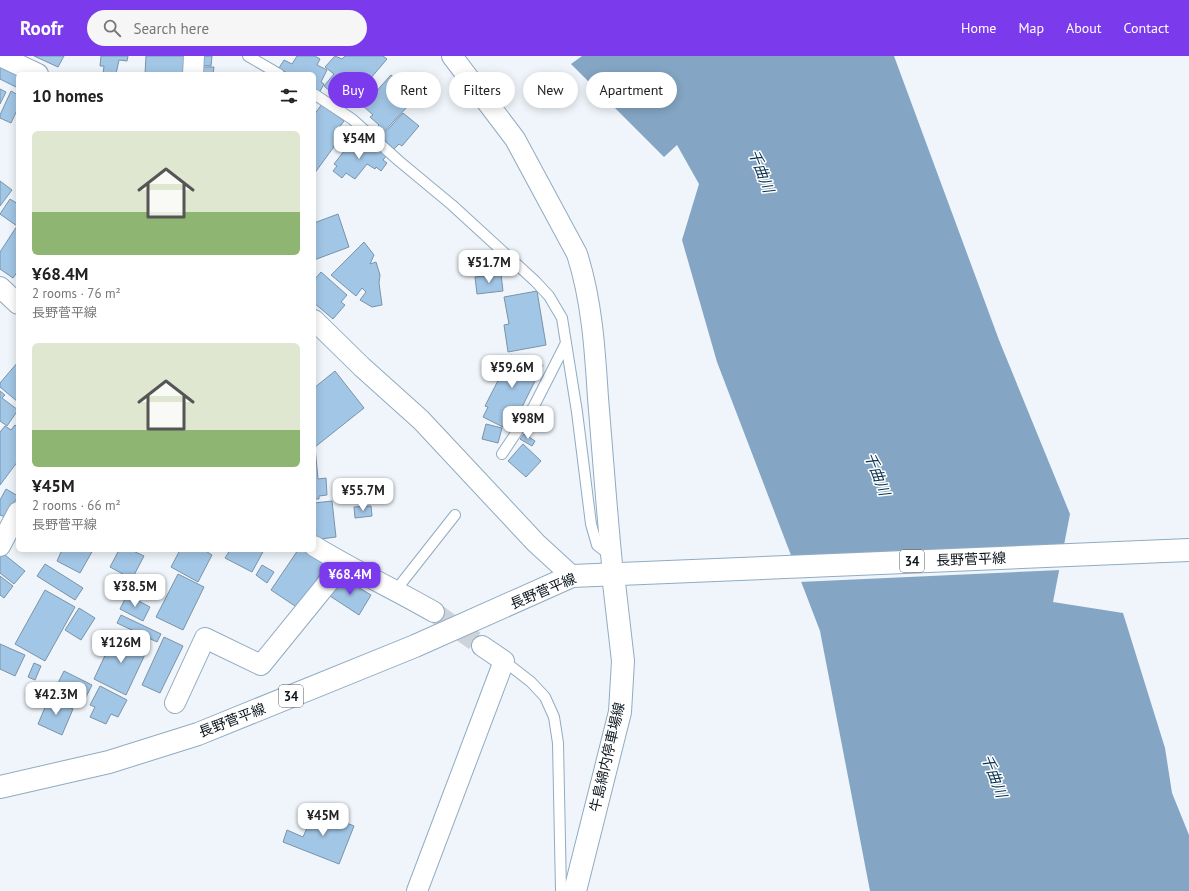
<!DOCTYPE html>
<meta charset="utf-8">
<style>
:root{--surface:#fff;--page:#f6f6f6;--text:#222;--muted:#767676;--accent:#7c3aed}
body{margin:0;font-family:"PT Sans","Noto Sans JP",sans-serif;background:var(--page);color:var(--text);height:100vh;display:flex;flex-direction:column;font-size:15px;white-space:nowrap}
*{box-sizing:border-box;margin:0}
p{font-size:13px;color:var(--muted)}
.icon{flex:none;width:22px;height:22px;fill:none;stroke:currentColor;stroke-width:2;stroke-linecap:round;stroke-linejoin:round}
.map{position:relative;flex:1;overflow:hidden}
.drawer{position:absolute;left:16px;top:16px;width:300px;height:480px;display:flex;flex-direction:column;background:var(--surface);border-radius:6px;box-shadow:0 2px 10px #0003}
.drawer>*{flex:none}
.hud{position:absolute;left:328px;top:16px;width:380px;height:36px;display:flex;gap:8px}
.price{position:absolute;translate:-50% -34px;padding:0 9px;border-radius:8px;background:#fff;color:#222;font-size:13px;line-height:26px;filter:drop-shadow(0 1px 2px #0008)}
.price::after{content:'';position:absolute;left:50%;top:24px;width:12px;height:9px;margin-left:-6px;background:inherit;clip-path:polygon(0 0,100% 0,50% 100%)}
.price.current{background:var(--accent);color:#fff}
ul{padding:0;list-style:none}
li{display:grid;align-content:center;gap:8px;height:212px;padding:0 16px}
li span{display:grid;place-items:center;height:124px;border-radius:6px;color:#555}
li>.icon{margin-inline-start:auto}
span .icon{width:72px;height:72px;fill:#fffc;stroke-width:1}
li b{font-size:17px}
h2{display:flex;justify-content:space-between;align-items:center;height:48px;padding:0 16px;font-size:17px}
.chip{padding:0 14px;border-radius:18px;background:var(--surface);box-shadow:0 2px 10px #0003;font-size:14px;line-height:36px}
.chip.current{background:var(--accent);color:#fff}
header{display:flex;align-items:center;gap:24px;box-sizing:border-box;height:56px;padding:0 20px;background:var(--accent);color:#fff}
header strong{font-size:19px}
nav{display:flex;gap:22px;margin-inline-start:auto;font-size:14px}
.search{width:280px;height:36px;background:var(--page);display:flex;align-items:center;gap:10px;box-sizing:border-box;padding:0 14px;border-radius:22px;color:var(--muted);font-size:15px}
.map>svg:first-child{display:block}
.water{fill:#84a6c4}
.pier{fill:#eff5fa}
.building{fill:#a2c6e5;stroke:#7a93a9}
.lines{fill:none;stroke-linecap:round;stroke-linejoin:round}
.street-tunnel{stroke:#cdd3d9;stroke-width:20;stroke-dasharray:20 10;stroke-linecap:butt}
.lane-casing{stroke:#91abc2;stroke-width:12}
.street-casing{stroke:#91abc2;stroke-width:22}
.secondary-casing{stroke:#91abc2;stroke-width:24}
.primary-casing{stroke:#91abc2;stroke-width:24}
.lane{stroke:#fff;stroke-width:10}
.street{stroke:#fff;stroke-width:20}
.secondary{stroke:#fff;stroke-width:22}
.primary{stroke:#fff;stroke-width:22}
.labels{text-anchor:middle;stroke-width:3;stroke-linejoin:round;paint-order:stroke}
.shield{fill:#fff;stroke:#545b61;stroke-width:1}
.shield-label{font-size:13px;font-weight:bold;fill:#0b151d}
.street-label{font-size:14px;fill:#0b151d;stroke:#fff}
.water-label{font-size:15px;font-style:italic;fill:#093452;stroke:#fff}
</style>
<header>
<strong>Roofr</strong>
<div class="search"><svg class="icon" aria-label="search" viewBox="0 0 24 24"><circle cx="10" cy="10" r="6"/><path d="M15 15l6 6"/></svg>Search here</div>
<nav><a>Home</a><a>Map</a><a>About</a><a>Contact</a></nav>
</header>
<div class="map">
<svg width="1189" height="835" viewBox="0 0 1189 835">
<rect width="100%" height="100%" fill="#eff5fa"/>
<path class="water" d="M582,0H894L999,284L1070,458L1053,546L1123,557L1165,692L1172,737L1189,779V835H870L820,575L717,306L682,184L699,128L677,89L664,101L571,8Z"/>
<path class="pier" d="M1066,489L1061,514L799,526L789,501Z"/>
<path class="building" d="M34,0H64L58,11Z
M101,0H128L127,5L119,4L116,18H103L104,10H100Z
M146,0H191L190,18H145Z
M198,0H212L211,10L197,9Z
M297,0H315L320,3L317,9L327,14L321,26L324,28L319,37L314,34V18H289L279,12L284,4L292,8Z
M335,0L342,3L345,0H383L387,3L347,50L324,30L334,18L325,11Z
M0,9L18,18V32L0,23Z
M200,11H214L213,18H200Z
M391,19L403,29L405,26L413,34L416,30L422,35L380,80L374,75L379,69L370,61L373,59L363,50Z
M0,33L6,36L0,48Z
M11,35L18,39V52L11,67L0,62V59Z
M322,48L344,65L338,73L344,77L314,118V59Z
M403,57L419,70L402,90L399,88L394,93L381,81Z
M354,71L364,78L359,86L348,80Z
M352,85L364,94L370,87L386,100L383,104L387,107L381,115L376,111L375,113L367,108L355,123L346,117L342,122L333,115L337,110L334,108Z
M0,125L12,134L0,150Z
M10,143L18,148V215L13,222L0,213V196L17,170L0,158Z
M338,158L349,191L314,204V167Z
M364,186L374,199L370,208L376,206L380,219L379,227L382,249L372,251L360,244L366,236L362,232L356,240L331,219Z
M321,216L347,239L341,246L345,249L333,263L314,247V224Z
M501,218L503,235L477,238L475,221Z
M537,235L546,289L508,296L504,269L509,268L504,241Z
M511,299L525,306L527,301L543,309L520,355L513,352L503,371L483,361L488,351L485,350Z
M18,306V346L0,331V327Z
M335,315L364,352L315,391L318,423L326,422L327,439L319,440V443H314V332Z
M0,335L5,339L2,342L18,354L7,370L0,365Z
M486,368L502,372L498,387L482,383Z
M15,369L18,371V405L0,429V376L5,370L11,374Z
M524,378L535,385L532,390L520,383Z
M523,388L541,405L526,421L508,405Z
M6,433L18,440L5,461L0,459V444Z
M332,445L336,481L314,484V447Z
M371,450L372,460L355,462L354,451Z
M62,494H93L80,517L57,505Z
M119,494H131L144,500L132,523L110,511Z
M180,494H204L212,499L198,526L171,511Z
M230,494H264L252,516L225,502Z
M298,494H304L326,509L298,552L271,534Z
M0,495L25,515L14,528L0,517Z
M45,508L83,532L75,544L37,520Z
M262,509L274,516L267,527L256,519Z
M178,518L204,531L183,574L156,561Z
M0,520L13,530L4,542L0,539Z
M341,521L371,539L359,559L330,540Z
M45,534L75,551L45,605L15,588Z
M127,539L150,551L143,565L120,553Z
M79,552L95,562L81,584L65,574Z
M121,559L161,578L157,586L117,567Z
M116,576L148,592L126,639L94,623Z
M164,581L183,590L160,637L142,629Z
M0,588L25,599L15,620L0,613Z
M34,607L41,610L35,624L28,621Z
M64,615L92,629L82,649L54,635Z
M100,630L127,644L118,661L111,658L106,668L90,661L95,651L90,649Z
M49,642L73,653L62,679L38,668Z
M315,754L354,770L339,808L283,786L287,774L303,781Z"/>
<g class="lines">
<path class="street-tunnel" d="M434,556L482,590"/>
<g class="lane-casing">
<path id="lane" d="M248,0L279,18
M314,38L352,63L399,105L452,149L535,225L549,240L562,262L577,356L591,468L597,489L611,500
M502,398L534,350L566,287
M396,534L455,459
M504,605L531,626L545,641L554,661L558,687L561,835"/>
</g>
<g class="street-casing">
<path id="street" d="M0,0L38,18
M452,0L515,83L577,198C592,245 595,294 598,342C603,401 607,460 613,518
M193,18L194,0
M0,231L18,248
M314,264L362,311L421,364L536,487L572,520
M0,490L18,456
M314,490C353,514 394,533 434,556
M175,647L205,582L261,609L343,508
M417,835L504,605L482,590"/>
</g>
<g class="secondary-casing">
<path id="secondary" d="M575,835L620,656L623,605L613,518"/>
</g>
<g class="primary-casing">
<path id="primary" d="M0,731L109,706L198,678L415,590L572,520L1189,494"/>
</g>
<use href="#lane" class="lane"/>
<use href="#street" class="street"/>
<use href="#secondary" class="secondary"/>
<use href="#primary" class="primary"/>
</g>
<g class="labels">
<g class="shield">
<rect x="900" y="494" width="24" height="22" rx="3"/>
<rect x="279" y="629" width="24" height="22" rx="3"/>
</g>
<g class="shield-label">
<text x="912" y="510">34</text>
<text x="291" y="645">34</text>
</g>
<g class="street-label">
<text transform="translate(971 503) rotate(-2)" y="5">長野菅平線</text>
<text transform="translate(543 535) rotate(-23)" y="5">長野菅平線</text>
<text transform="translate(232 664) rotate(-21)" y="5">長野菅平線</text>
<text transform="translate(607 701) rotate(-77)" y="5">牛島綿内停車場線</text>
</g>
<g class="water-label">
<text transform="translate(761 115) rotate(69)" y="5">千曲川</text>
<text transform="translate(877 418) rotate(69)" y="5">千曲川</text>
<text transform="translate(994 720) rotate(69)" y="5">千曲川</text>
</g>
</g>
</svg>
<b class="price" style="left:359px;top:104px">¥54M</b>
<b class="price" style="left:489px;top:228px">¥51.7M</b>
<b class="price" style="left:512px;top:333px">¥59.6M</b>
<b class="price" style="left:528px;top:384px">¥98M</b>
<b class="price" style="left:363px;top:456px">¥55.7M</b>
<b class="price current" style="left:350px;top:540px">¥68.4M</b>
<b class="price" style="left:135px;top:552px">¥38.5M</b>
<b class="price" style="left:121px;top:608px">¥126M</b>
<b class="price" style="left:56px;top:660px">¥42.3M</b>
<b class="price" style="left:323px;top:781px">¥45M</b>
<div class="hud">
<a class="chip current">Buy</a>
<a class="chip">Rent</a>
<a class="chip">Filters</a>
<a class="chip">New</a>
<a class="chip">Apartment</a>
</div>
<section class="drawer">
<h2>10 homes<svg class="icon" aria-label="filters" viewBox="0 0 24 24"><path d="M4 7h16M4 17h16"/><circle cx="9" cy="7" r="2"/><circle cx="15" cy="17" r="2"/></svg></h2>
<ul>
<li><span style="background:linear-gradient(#dfe7d0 65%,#8fb573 0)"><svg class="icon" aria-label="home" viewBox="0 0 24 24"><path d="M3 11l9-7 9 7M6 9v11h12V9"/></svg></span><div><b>¥68.4M</b><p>2 rooms · 76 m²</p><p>長野菅平線</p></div></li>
<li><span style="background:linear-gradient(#dfe7d0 70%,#8fb573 0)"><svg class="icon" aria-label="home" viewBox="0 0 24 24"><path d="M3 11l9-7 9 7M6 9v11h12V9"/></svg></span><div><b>¥45M</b><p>2 rooms · 66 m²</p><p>長野菅平線</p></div></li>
</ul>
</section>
</div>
